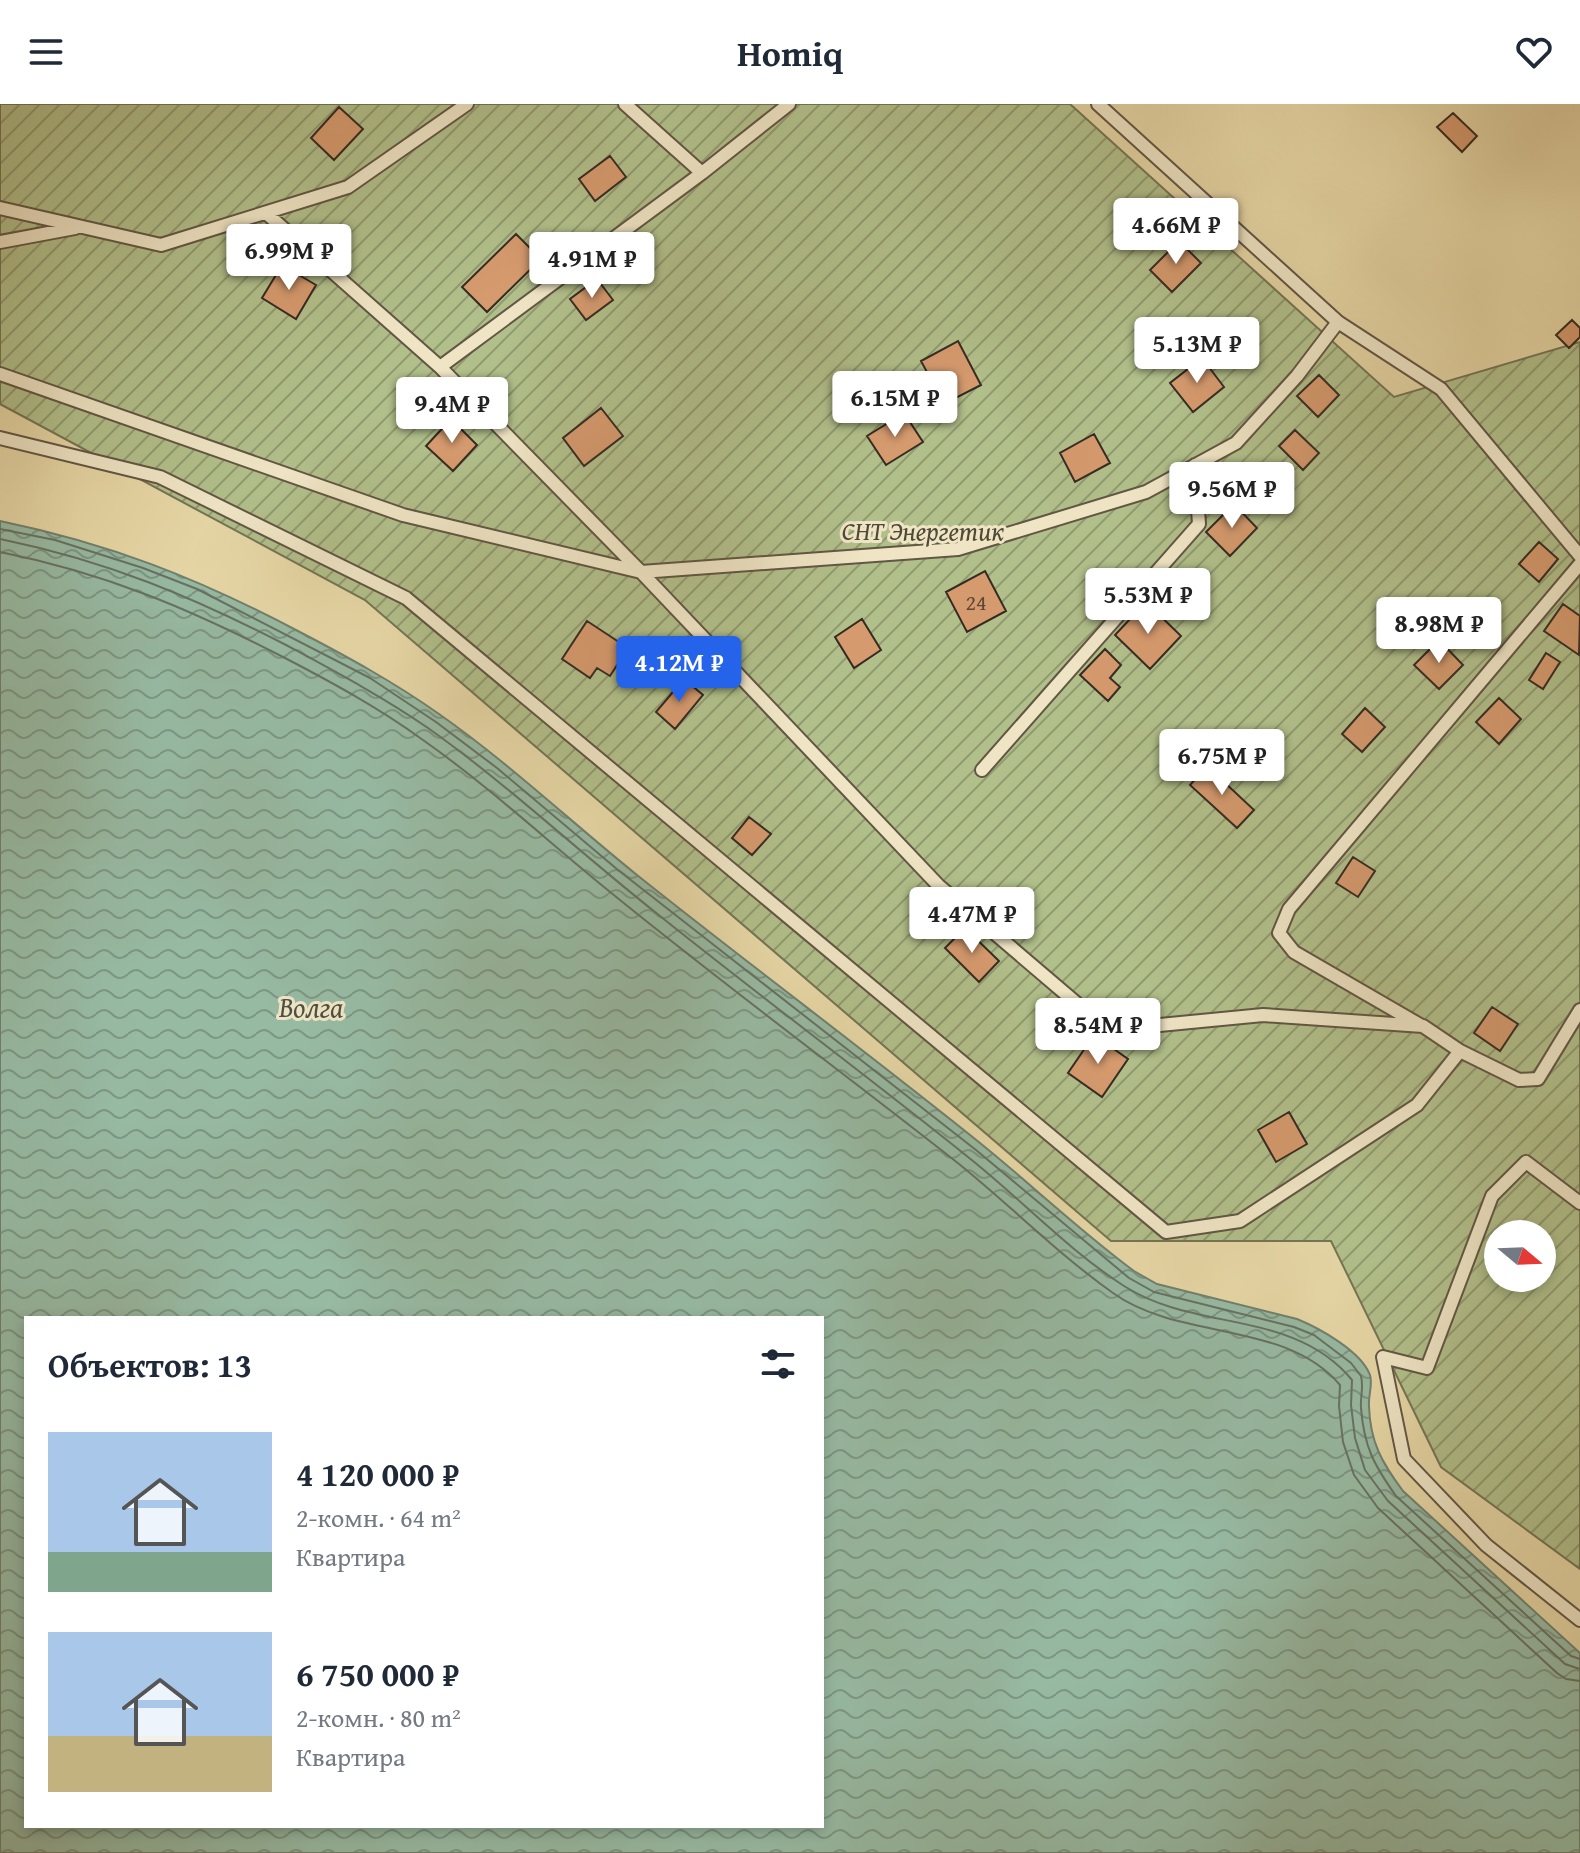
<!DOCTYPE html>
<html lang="ru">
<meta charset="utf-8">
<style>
:root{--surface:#fff;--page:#f2f2f3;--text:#1f2937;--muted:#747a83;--accent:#2563eb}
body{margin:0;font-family:"Gentium Book Plus",serif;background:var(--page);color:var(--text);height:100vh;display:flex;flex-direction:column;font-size:30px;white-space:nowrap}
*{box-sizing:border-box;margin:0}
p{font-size:26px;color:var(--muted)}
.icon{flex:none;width:44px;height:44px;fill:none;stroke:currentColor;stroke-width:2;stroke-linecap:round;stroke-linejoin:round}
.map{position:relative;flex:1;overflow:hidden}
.drawer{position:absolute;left:24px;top:1212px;width:800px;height:512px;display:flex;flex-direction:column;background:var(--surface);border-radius:0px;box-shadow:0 4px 12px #0003}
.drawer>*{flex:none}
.needle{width:52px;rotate:109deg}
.controls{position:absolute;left:1484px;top:1116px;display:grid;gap:16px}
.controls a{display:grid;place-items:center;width:72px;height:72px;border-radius:50%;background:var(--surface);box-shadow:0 4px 12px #0003;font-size:40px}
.price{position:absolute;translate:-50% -68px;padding:0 18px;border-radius:8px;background:#fff;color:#222;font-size:26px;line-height:52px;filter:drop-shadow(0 2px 4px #0008)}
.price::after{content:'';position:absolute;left:50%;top:48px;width:24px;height:18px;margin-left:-12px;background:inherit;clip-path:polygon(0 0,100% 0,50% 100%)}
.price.current{background:var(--accent);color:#fff}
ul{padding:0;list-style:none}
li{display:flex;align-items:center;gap:24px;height:200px;padding:0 24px}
li span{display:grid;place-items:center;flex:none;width:224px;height:160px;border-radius:0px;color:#555}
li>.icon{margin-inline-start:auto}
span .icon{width:96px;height:96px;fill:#fffc;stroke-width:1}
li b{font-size:34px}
h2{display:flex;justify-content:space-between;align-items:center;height:96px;padding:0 24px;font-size:34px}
header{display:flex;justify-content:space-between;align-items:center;height:104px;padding:0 24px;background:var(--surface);font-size:36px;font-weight:700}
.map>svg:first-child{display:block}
.garden{fill:url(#garden-furrows);stroke:#747556;stroke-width:2;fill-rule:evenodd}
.water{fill:url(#water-waves);stroke:#708170;stroke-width:2;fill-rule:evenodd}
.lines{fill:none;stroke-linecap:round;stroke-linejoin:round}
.shore{stroke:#667263;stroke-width:2}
.building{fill:#d59a6e;stroke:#362b23;stroke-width:2}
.lane-casing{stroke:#625644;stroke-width:16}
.lane{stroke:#efe5c5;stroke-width:12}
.labels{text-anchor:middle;stroke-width:6;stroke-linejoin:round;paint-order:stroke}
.number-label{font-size:22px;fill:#5e4736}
.park-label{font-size:26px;font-style:italic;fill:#4f4938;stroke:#efe5c5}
.water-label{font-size:28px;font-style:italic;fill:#4e4f43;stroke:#efe5c5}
</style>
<header><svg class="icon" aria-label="menu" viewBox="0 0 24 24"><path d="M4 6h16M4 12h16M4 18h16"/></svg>Homiq<svg class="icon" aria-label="heart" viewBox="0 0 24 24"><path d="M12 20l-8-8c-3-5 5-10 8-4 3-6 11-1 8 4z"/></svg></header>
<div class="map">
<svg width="1580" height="1749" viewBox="0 0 1580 1749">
<defs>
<pattern id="garden-furrows" width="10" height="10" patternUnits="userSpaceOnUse" patternTransform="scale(2)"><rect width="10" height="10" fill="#b1bf8a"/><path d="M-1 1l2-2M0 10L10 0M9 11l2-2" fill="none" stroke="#919b70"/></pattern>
<pattern id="water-waves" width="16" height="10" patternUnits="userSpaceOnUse" patternTransform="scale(2)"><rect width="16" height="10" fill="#97baa3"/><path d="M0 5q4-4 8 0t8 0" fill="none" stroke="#7c9784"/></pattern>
</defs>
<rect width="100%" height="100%" fill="#e7d7a6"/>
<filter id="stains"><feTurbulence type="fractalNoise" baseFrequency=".0025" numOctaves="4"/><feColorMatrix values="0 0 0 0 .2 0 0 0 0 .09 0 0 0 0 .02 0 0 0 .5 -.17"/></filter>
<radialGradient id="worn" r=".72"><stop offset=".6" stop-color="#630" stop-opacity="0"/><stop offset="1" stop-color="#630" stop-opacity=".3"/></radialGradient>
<path class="garden" d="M0,0H1070L1394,293L1580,238V1465L1441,1363L1331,1137H1111L365,496L0,300ZM1498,1130H1542V1174H1498Z"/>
<path class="water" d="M0,417C111,440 197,474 296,526C346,552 394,578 439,610C509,659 571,718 637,771C751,862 867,948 980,1039C1032,1081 1080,1127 1134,1167L1157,1180L1297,1215C1319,1224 1361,1247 1370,1271C1373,1281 1368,1292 1369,1302C1370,1338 1382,1359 1403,1387L1580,1549V1749H0ZM26,1214H822V1722H26Z"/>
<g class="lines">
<path class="shore" d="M0,425L55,436L143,464L197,485L370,574L436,618L497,664L618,766L976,1046L1129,1174L1154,1188L1294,1223L1314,1231L1351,1259L1361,1272C1364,1283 1360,1293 1361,1304C1364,1343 1374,1361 1396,1392L1571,1552L1580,1555
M0,435C107,457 191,492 288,542C336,568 383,593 428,624C507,680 579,748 655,808C758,891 865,970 968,1053C1021,1095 1068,1146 1124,1182C1195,1228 1294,1205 1352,1276L1351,1301L1355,1334L1365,1366L1388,1397L1565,1560L1580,1565
M0,448C105,469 190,505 285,554C333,579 379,604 423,636C487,681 544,734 604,783C720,878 841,967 959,1060C1011,1102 1058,1150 1113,1189C1180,1237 1285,1216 1340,1281L1339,1302L1343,1338L1354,1371L1378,1404L1557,1569L1566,1575L1580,1577"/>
</g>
<path class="building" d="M339,3L363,25L334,56L311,34Z
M1453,9L1477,32L1462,48L1437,23Z
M610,52L626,73L595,97L579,75Z
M516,130L541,155L487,208L462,183Z
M1179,137L1201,159L1172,188L1150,166Z
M282,161L316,181L296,215L262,194Z
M597,175L613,196L586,216L570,195Z
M1572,216L1580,224V233L1569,244L1556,231Z
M958,237L981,281L944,300L921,257Z
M1202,254L1224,283L1193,308L1170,279Z
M1319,271L1339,291L1318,313L1297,292Z
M601,304L623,332L584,362L563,334Z
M904,309L923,338L886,361L867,332Z
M451,315L477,341L453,367L426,342Z
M1295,326L1319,349L1303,366L1279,342Z
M1094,330L1110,359L1075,378L1060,349Z
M1234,400L1257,424L1230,452L1206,428Z
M1539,438L1558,455L1539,478L1519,460Z
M985,467L1006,507L967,528L946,488Z
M1146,498L1181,532L1150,565L1115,531Z
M1563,500L1580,512L1579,551L1544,527Z
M862,515L881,546L854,564L835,533Z
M587,517L628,544L610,572L597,564L590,574L562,555Z
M1439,536L1463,561L1439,585L1414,561Z
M1105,545L1121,561L1110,574L1120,583L1108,597L1080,571Z
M1546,549L1560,558L1543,585L1529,576Z
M684,575L703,591L675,625L656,608Z
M1499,594L1521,615L1499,640L1476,618Z
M1365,604L1385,623L1362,648L1342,630Z
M1207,662L1254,706L1237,724L1190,681Z
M749,713L771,730L752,751L732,734Z
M1353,753L1375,767L1358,793L1336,779Z
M965,824L999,857L979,878L945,844Z
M1492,903L1518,920L1500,947L1474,929Z
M1094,931L1128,955L1102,993L1068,969Z
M1289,1008L1307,1040L1276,1058L1258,1026Z"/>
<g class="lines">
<g class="lane-casing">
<path id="lane" d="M625,0L702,69
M789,0L702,69L440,263L641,468L938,781L1108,926L1263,911L1423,922L1460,947L1519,976L1538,975L1580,906
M1098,0L1338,218L1441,285L1580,452
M0,104L161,141L348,83L467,0
M266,109L440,263
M0,138L75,124
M0,270L403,411L641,468L958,445L1146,388L1236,339L1297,272L1338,218
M0,334L160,373L406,494L1166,1128L1240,1117L1417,1001L1460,947
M982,666L1199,420L1195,361
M1420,921L1294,848L1279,829L1289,805L1580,460
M1580,1099L1526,1058L1492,1092L1427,1264L1383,1253L1404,1355L1486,1441L1580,1516"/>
</g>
<use href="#lane" class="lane"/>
</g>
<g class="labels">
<g class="number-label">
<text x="976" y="506">24</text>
</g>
<g class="park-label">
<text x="923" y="436">СНТ Энергетик</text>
</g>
<g class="water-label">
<text x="311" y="913">Волга</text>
</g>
</g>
<rect width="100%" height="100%" filter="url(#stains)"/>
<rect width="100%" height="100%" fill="url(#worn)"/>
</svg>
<div class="controls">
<a><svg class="needle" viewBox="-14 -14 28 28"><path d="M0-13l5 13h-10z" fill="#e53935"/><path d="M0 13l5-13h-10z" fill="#747a83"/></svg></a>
</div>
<b class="price" style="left:1176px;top:162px">4.66M ₽</b>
<b class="price" style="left:289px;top:188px">6.99M ₽</b>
<b class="price" style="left:592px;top:196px">4.91M ₽</b>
<b class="price" style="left:1197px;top:281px">5.13M ₽</b>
<b class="price" style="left:895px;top:335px">6.15M ₽</b>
<b class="price" style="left:452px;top:341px">9.4M ₽</b>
<b class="price" style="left:1232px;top:426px">9.56M ₽</b>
<b class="price" style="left:1148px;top:532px">5.53M ₽</b>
<b class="price" style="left:1439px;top:561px">8.98M ₽</b>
<b class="price current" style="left:679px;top:600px">4.12M ₽</b>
<b class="price" style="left:1222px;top:693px">6.75M ₽</b>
<b class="price" style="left:972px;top:851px">4.47M ₽</b>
<b class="price" style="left:1098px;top:962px">8.54M ₽</b>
<section class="drawer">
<h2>Объектов: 13<svg class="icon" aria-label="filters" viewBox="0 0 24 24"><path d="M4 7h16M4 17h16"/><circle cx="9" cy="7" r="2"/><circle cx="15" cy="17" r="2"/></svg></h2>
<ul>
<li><span style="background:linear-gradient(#a9c7e8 75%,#7fa58c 0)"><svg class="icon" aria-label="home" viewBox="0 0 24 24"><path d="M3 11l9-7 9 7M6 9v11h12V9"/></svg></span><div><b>4 120 000 ₽</b><p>2-комн. · 64 m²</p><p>Квартира</p></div></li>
<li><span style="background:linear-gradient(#a9c7e8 65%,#c2b280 0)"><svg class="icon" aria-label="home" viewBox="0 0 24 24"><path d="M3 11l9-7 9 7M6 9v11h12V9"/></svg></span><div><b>6 750 000 ₽</b><p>2-комн. · 80 m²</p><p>Квартира</p></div></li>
</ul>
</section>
</div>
